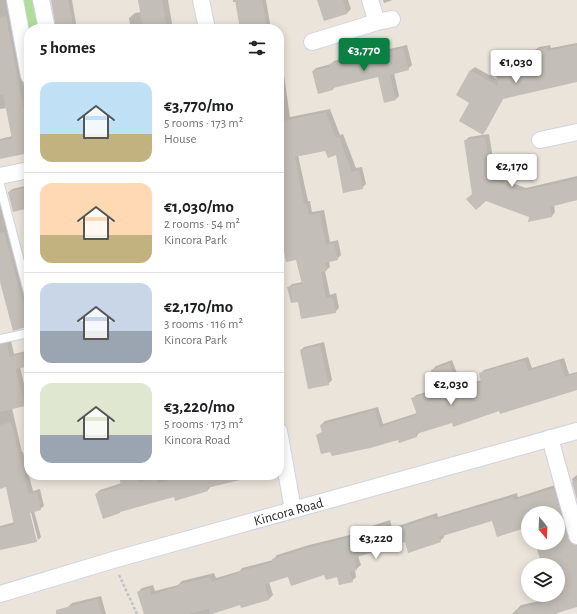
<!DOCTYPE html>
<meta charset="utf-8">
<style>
:root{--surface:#fff;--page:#f2f2f2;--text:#202124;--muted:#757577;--line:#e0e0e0;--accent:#0b8043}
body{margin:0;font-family:"Alegreya Sans",sans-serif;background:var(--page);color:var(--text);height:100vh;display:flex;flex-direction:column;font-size:15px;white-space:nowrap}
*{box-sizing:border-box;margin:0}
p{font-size:13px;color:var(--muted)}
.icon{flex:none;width:22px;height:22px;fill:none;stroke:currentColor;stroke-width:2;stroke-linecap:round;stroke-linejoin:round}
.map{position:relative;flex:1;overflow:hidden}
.sheet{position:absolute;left:24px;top:24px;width:260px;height:456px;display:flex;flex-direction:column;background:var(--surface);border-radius:16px;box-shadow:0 2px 10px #0003}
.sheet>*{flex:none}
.needle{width:26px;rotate:161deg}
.buttons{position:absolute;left:521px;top:506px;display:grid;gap:8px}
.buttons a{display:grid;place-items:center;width:44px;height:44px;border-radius:50%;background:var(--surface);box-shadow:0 2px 10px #0003;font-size:20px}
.price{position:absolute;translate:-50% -34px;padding:0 9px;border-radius:4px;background:#fff;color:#222;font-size:13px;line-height:26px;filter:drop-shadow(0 1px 2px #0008)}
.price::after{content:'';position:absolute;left:50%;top:24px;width:12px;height:9px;margin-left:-6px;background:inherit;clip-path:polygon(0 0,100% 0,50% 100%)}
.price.selected{background:var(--accent);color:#fff}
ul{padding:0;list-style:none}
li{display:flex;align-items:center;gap:12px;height:100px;padding:0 16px}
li+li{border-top:1px solid var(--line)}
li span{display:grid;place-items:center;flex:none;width:112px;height:80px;border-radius:12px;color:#555}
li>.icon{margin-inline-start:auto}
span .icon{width:48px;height:48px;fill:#fffc;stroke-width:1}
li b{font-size:17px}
h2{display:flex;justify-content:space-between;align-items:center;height:48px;padding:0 16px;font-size:17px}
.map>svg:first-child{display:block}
.green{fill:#afde9a}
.shadow{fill:#0003;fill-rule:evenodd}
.building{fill:#c3beb7}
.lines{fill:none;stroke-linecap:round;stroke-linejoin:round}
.lane-casing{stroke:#d0d3e1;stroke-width:10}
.street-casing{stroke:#d0d3e1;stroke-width:18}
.path{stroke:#c3c3c3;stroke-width:2.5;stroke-dasharray:3 2;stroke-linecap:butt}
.lane{stroke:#fff;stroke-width:8}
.street{stroke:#fff;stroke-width:16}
.labels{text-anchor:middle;stroke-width:3;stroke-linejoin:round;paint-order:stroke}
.street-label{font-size:14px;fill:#292929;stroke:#fff}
</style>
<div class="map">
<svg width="577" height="614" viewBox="0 0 577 614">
<rect width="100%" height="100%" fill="#eae4db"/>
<path class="green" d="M19,0H38L43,29H29V56Z"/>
<path class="shadow" d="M0,0H8L24,86L29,85V152L0,157V139L12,136L7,108L0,109Z
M52,0H72L77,29H57Z
M139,0H168L173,29H131L129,18L135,13L141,12Z
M233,0H266L271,29H241L236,2H233Z
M318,0H348L351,9L347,13L324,20Z
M383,0H393L384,3Z
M279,43L282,54L281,55L290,117L330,109L340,135L343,134L356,168L362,167L366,184L362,188L337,153L326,149L298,155L308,201H310L312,212L324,210L330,242L338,240L341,255L337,259L329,261L330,267L325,271L330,295L336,293L339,308L335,312L298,301L289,287L292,284L302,282L297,259L283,240L279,230Z
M577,43V81L504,97L486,130L483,133L470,102L457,95L471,70L475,67L498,80L496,69L500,65L537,58L535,50L539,47L550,45L551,48Z
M407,45L412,65L408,69L394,73L399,96L396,99L379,75L336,86L333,89L313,71L316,68L331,64L334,61L388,46L389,49Z
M489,134L496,177L526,188L577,176V200L554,205L555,212L552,216H530L473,193L465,141L469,137Z
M29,185V208L9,192L12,189Z
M0,194L29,297V325L0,269Z
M11,341L14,354L26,351L29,362L25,366L20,367L28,401L25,405L12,408L22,452H23L33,491L40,489L44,506L40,509L34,511L41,537L37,541L0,549V526L15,522L7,486L0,488V344ZM28,508H30L38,540H36Z
M324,342L332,380L328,384L301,350L304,347Z
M528,357L532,368L564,358L569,374L577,372V389L452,422L420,432L416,437L331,451L317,435L323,431L321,425L325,421L378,407L383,424L417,413L413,399L416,395L430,391L434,386L438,385L432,370L436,366L452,360L462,386L482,380L480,374L484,370Z
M123,475H142L143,479L161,475L162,480L179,475H249L246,478L211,486L208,490L176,499L175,496L96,494L100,490L122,483L120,478Z
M577,475V496L572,479Z
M558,484L577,545V603L556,612L557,614H512L521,605L553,598L552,595H558V565H543L536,543H558V513H528V526L493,519L444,535V537L440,541H405L358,556L361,565L355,570L356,577L352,581L325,573L289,575L269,582L273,595L269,599L242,607L241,604L209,614H147L138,592L142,588L153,585L155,591L178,585L182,581L214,573L216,578L240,571L242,568L273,560L277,555L309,545L362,532L366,528L390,520L392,528L437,513L438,517L517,493L518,497Z
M101,596L106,614H70L68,607L72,603Z"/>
<path class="building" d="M51,0H68L74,29H56Z
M138,0H162L167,29H143Z
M235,0H262L267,29H240Z
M317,0H343L347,14L324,21Z
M6,16L29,137V153L0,159V141L12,139L3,94L0,95V17Z
M577,45V82L503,99L483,135L459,121L469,103L456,95L470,70L498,86L495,69L536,61L534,50L546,48L547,51Z
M403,48L409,70L390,75L396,100L384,103L378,77L333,88V90L318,94L312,71L330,67L329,64L385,49L386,52Z
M326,112L336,138L339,137L352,172L359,170L363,189L343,193L336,155L328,158L325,151L295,157L304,204H306L309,215L320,213L326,245L334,243L338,260L325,263L327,271L321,272L326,298L333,297L336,313L301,319L298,302L291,303L287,287L302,284L296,260L286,262L282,241L279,242V122Z
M485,137L492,180L521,191L577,179V200L550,207L552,217L528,222L529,217L486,201L476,210L466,199L472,194L464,140Z
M29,187V208L13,212L8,192Z
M4,232L29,324V326L13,331L0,282V233Z
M7,343L10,357L22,354L26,367L16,369L25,406L0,412V344Z
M320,345L329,385L308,389L300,350Z
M525,360L528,371L560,361L565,377L577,373V390L500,414L499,411L453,427L452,423L416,434L417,437L399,443L398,440L370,448L332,456L330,452L321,454L316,435L322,433L320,425L375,410L380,427L417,415L411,398L430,393L429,389L437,386L431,370L449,363L458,389L481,382L479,373Z
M11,422L29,494L37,492L41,510L30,513L37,542L0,550V528L14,525L6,487L0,489V425Z
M128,475H137L139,482L157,477L158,483L186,475H240V480L207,488L208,491L175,501L174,497L120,512V513L103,519L95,494L121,485L119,477Z
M577,480V500L572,482Z
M554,488L568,539L571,543L577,545V607L554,614H518L517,609L553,601L551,595H558V565H542L535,543H558V513H528V527L497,537L492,521L439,537L441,542L408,553L405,542L354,558L357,570L350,572L353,582L339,585L337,577L326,580L324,575L291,586L288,577L265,584L269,600L241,608L240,605L212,614H210L209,609L189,614H144L137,592L150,588L151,595L177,587V585L210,577L212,582L238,573L237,572L273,562L272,559L304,549L362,534L361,532L386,524L388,531L433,517L434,520L513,497L514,500Z
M98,599L102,614H56V610Z"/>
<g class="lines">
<g class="lane-casing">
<path id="lane" d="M0,185L29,296
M0,339L29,333"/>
</g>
<g class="street-casing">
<g id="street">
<path d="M15,0L29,76"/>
<path d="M41,0L47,29"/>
<path d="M201,0L207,29"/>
<path d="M370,0L377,22"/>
<path d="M312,42L377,22L392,19"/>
<path d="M540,140L577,132"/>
<path d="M0,176L29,170"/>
<path d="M279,431L293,510"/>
<path d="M550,438L577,536"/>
<path id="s1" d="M0,594L113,560L577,431"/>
</g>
</g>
<path class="path" d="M119,575L137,614"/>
<use href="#lane" class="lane"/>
<use href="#street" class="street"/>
</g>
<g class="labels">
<g class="street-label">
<text dy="5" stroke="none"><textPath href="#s1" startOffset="300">Kincora Road</textPath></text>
</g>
</g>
</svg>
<div class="buttons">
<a><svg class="needle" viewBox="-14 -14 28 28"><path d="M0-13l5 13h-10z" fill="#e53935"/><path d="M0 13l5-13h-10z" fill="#757577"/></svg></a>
<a><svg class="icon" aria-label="layers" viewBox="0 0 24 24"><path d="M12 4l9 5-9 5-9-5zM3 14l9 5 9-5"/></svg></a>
</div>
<b class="price selected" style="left:364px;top:72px">€3,770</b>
<b class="price" style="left:516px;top:84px">€1,030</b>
<b class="price" style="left:512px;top:188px">€2,170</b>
<b class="price" style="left:451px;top:406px">€2,030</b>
<b class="price" style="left:376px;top:560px">€3,220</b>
<section class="sheet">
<h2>5 homes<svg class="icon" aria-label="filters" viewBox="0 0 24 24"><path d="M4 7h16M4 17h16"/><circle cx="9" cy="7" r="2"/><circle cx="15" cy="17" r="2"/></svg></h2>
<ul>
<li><span style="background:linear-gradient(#bfe0f5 65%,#c2b280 0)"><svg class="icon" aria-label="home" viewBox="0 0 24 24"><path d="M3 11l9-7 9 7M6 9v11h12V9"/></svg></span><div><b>€3,770/mo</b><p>5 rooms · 173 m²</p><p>House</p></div></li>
<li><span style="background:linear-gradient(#ffd9b3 65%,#c2b280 0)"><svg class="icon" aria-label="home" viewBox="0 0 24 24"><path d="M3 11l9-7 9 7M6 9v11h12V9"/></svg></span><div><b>€1,030/mo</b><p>2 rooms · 54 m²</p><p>Kincora Park</p></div></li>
<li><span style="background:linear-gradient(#c9d6e8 60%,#9aa5b1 0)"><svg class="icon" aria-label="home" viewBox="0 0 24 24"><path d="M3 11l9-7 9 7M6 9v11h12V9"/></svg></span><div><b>€2,170/mo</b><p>3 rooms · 116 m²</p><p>Kincora Park</p></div></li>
<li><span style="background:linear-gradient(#dfe7d0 65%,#9aa5b1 0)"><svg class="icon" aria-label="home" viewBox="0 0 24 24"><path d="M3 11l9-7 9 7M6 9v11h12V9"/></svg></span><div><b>€3,220/mo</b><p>5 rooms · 173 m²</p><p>Kincora Road</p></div></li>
</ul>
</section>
</div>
